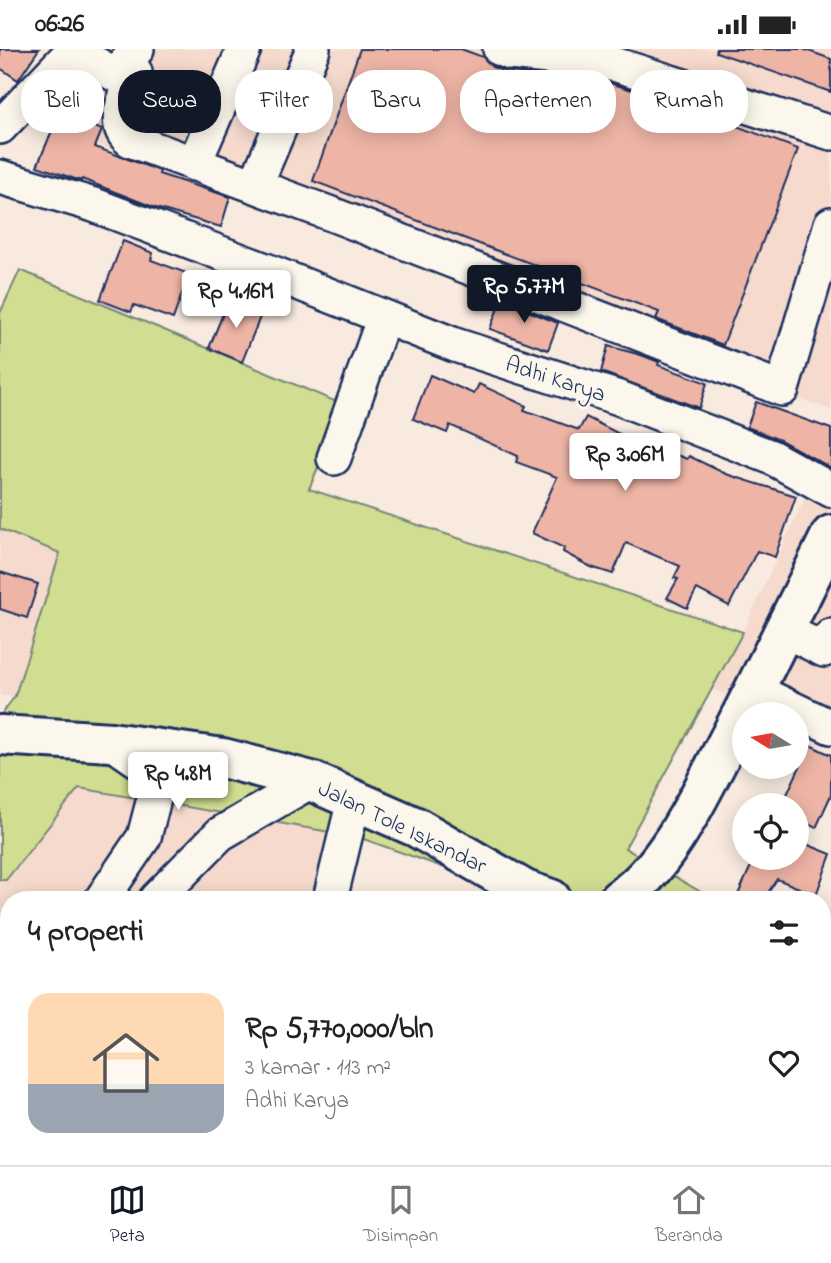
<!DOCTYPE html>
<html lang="id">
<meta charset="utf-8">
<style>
:root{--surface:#fff;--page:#f2f2f2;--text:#222;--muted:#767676;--line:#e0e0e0;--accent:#111827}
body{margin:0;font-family:"Indie Flower",sans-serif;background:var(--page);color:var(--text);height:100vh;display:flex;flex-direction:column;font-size:26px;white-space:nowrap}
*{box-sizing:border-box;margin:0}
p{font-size:23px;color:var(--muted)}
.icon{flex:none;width:38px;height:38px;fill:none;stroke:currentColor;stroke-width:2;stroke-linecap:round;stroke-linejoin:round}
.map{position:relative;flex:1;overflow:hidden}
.side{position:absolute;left:0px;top:842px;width:831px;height:275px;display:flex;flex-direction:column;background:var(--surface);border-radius:28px 28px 0 0;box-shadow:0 4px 18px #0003}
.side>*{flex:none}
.hud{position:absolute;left:21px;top:21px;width:789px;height:63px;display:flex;gap:14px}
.needle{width:46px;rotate:281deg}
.tools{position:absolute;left:732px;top:653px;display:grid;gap:14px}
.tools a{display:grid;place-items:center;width:77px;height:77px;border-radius:50%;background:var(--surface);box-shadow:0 4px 18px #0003;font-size:35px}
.price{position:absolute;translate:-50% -60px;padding:0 16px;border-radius:7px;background:#fff;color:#222;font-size:23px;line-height:46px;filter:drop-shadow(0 2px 4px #0008)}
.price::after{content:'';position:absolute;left:50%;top:42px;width:21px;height:16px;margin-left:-10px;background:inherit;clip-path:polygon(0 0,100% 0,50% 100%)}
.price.selected{background:var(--accent);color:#fff}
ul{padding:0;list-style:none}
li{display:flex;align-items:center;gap:21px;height:175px;padding:0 28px}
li+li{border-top:2px solid var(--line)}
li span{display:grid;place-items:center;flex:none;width:196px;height:140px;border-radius:21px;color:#555}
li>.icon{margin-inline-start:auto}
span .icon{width:84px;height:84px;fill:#fffc;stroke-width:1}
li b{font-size:30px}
h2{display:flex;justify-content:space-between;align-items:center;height:84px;padding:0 28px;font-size:30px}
.tag{padding:0 24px;border-radius:28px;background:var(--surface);box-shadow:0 4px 18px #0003;font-size:24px;line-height:63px}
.tag.selected{background:var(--accent);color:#fff}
.status{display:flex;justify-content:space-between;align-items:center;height:49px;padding:0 35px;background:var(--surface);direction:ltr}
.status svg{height:19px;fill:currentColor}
.tabs{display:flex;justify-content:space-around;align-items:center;height:98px;border-top:2px solid var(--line);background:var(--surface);font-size:19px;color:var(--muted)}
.tabs a{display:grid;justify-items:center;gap:4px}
.tabs .selected{color:var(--accent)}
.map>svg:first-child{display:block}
.built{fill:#f5dacd}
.green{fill:#d1dd90;stroke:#768677;stroke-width:2}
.building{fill:#eeb5a6;stroke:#1b2f5e;stroke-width:2}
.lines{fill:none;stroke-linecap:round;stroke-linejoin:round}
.minor-casing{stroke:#1b2f5e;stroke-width:38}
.major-casing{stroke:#1b2f5e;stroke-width:44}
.minor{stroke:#fbf7ec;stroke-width:33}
.major{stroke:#fbf7ec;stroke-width:38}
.labels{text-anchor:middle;stroke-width:6;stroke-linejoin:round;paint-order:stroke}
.street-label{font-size:23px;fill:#1b2f5e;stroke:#fbf7ec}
</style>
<div class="status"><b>06:26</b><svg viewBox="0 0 49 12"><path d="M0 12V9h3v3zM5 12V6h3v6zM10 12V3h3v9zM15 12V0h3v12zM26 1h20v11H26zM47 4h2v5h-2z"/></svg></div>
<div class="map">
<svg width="831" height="1116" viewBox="0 0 831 1116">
<rect width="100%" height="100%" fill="#f8eade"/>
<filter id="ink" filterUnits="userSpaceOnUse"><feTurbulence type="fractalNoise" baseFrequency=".0143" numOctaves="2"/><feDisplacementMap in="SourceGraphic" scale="14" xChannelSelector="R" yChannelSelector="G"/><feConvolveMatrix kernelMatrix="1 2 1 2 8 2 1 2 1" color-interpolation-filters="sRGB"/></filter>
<g filter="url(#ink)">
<path class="built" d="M129,0H831V361L88,92L105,37Z
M831,392V698L796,681V665H764L713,640L743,583Z
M0,480L60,503L15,647H0Z
M78,739L358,788L328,850H9V1108H81L72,1116H0V831H6Z"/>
<path class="green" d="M20,221L344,356L309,440L743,583L625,799L713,850H532L358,788L79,739L6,831H0V667L15,647L60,504L0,480V264Z
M831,871V1116H209L220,1108H822V874Z"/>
<path class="building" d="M0,0H39L18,31L0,19Z
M360,0H461L483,8L492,18L503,22L535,26L575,40L578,31L610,34L683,57L798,100L723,296L656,270L659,263L313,132Z
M716,0H803L831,10V43L716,3Z
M60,63L102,81L95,98L160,122L159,125L230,148L221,178L156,159L82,130L81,132L37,117Z
M123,192L153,204L151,211L189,225L173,270L134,256L131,263L100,251Z
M229,250L262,263L242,313L209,299Z
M501,251L558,274L548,301L490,280Z
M608,297L641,306L659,313L658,316L707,334L699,359L601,323Z
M430,326L474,345L479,335L526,357L524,361L579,381L586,368L633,392L634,389L687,410L689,407L726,425L796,447L775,508L757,502L729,557L697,540L687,559L667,549L678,530L674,529L680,517L626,494L613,525L591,518L563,503L564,499L532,484L557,428L516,413L518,407L450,376L447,384L413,370Z
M756,353L831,380V419L780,391L747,378Z
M0,523L38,535L27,569L0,560Z
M810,696L831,706V746L816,779L796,769V756H782Z
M801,793L831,805L816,846L777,830L764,850H736L755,808H796Z"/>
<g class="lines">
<g class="minor-casing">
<path id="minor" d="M500,0L510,4L614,15L831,84
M135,23C128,44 109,74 130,91L334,166L782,340L831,175
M0,78L67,8L78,5L116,26L137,0
M194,115L244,0
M0,128L94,156L268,222L455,296L619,349L771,408L831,441
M255,137L313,0
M334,409L384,268
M784,581L824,601L831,587
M754,641L831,678
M102,850L144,788L155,746L149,719L111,693
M156,850L220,785L311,732
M330,850L354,751
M0,1002L9,989
M0,1068L9,1056
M98,1116L108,1108"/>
</g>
<g class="major-casing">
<path id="major" d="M0,686L111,693L223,709L311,732L416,778L525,841L551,850
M619,850C668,819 703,739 730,688C765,621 798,553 831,486"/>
</g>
<use href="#minor" class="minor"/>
<use href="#major" class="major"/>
</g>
</g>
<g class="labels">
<g class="street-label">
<text transform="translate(556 329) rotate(18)" y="8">Adhi Karya</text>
<text transform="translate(403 777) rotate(26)" y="8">Jalan Tole Iskandar</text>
</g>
</g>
</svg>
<div class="tools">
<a><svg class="needle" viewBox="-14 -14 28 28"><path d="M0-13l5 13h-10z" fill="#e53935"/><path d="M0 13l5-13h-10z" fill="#767676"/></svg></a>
<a><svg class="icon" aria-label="locate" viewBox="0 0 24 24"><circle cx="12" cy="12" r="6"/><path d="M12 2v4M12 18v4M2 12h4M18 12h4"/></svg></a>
</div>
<b class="price selected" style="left:524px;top:276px">Rp 5.77M</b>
<b class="price" style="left:236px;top:281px">Rp 4.16M</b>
<b class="price" style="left:625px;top:444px">Rp 3.06M</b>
<b class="price" style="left:178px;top:763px">Rp 4.8M</b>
<div class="hud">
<a class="tag">Beli</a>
<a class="tag selected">Sewa</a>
<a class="tag">Filter</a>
<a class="tag">Baru</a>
<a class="tag">Apartemen</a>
<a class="tag">Rumah</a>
</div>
<section class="side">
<h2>4 properti<svg class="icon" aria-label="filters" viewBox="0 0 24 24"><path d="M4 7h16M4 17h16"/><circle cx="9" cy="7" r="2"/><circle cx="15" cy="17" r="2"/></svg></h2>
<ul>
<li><span style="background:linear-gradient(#ffd9b3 65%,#9aa5b1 0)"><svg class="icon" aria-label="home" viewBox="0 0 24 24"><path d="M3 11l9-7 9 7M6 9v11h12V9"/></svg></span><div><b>Rp 5,770,000/bln</b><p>3 kamar · 113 m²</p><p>Adhi Karya</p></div><svg class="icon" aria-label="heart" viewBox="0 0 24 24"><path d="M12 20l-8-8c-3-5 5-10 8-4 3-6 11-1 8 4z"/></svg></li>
</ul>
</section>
</div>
<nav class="tabs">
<a class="selected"><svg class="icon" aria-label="map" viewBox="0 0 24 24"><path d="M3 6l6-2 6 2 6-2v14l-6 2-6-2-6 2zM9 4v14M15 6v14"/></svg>Peta</a>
<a><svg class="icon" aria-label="saved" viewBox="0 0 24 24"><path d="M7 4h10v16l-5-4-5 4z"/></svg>Disimpan</a>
<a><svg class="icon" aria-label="home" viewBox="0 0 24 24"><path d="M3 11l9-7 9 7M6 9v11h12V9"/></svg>Beranda</a>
</nav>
